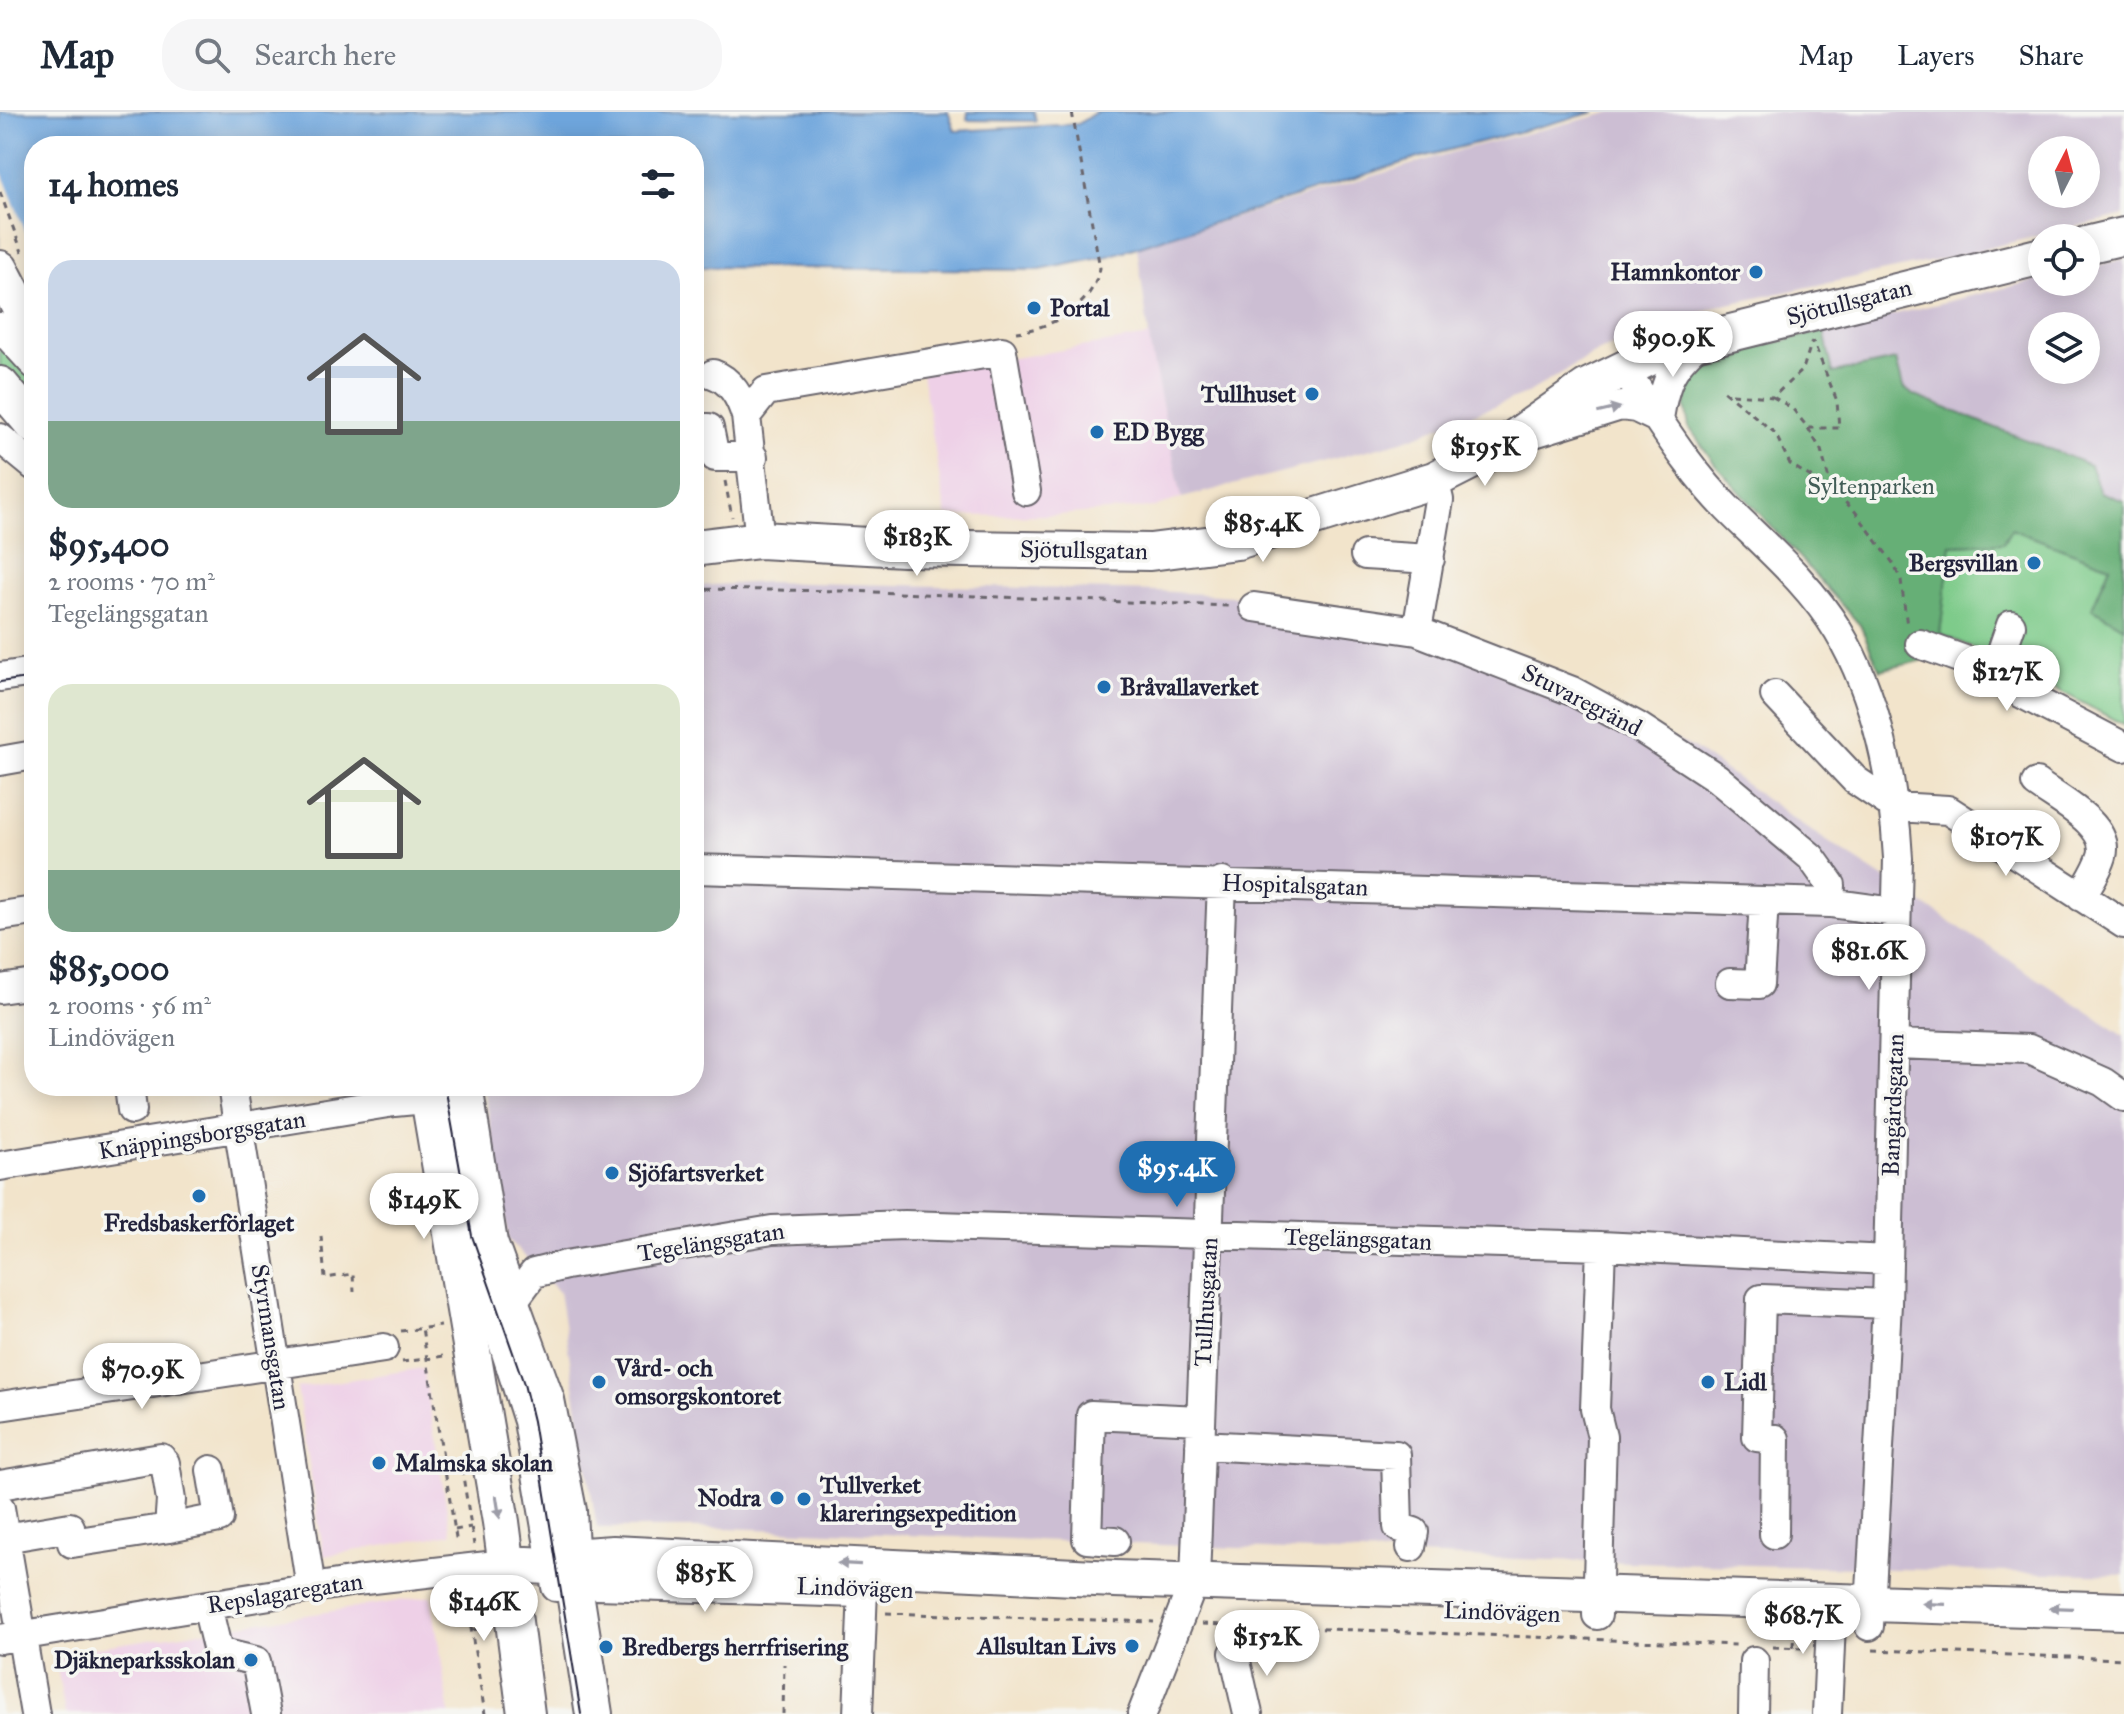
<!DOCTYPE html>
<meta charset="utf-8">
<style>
:root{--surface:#fff;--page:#f6f6f7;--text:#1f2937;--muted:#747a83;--line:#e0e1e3;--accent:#1f6fb2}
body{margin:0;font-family:"IM FELL Great Primer",serif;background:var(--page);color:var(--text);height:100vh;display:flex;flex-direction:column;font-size:30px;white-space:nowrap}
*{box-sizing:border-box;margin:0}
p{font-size:26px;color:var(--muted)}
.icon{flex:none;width:44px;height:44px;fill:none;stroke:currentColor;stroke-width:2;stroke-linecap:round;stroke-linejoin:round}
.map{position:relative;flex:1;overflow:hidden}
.details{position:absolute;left:24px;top:24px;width:680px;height:960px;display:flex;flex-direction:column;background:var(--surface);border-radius:32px;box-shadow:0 4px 20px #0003}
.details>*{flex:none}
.needle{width:52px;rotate:6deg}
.controls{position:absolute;left:2028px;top:24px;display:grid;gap:16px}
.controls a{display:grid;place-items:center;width:72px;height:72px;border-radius:50%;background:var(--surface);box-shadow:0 4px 20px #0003;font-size:40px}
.price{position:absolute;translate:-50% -68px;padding:0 18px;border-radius:28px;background:#fff;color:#222;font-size:26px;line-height:52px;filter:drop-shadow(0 2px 4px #0008)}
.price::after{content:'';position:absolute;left:50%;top:48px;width:24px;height:18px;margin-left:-12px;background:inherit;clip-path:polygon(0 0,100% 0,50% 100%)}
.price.selected{background:var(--accent);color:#fff}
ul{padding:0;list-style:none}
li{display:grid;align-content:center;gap:16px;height:424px;padding:0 24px}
li span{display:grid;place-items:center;height:248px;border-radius:24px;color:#555}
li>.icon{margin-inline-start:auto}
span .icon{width:144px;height:144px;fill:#fffc;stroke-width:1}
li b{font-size:34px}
h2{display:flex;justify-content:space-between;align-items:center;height:96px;padding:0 24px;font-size:34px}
header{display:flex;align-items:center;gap:48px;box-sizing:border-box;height:112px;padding:0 40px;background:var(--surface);border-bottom:2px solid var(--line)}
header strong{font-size:38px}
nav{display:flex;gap:44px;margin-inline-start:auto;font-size:28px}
.search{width:560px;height:72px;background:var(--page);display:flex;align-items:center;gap:20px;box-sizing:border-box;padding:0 28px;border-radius:32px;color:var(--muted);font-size:30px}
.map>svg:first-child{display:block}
.built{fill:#eed0e7}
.industrial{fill:#ccbed3;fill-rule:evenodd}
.green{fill:#7ecb8a;stroke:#507662;stroke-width:2}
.forest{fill:#66af76;stroke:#446858;stroke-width:2}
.water{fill:#6ea5dc;stroke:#48648c;stroke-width:2}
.pier{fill:#f2e4cb}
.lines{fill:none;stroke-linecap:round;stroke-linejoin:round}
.minor-casing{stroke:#6b666d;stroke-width:32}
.major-casing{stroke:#6b666d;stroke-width:40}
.path{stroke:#6b666d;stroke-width:3;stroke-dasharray:6 6;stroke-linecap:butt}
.minor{stroke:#fff;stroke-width:28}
.major{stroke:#fff;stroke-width:36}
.tram{stroke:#22223b;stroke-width:2}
.oneway{fill:#9c9ca7}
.poi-dot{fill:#1f6fb2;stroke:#f6f6f2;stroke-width:3}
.labels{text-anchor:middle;stroke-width:7;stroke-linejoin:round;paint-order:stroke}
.poi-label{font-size:24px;font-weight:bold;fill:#22223b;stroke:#f6f6f2;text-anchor:start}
.street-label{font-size:24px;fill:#22223b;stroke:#f6f6f2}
.park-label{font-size:24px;fill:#425d57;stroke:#f6f6f2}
</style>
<header>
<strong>Map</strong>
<div class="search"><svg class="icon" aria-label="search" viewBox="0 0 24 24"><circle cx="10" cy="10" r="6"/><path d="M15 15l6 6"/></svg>Search here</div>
<nav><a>Map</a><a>Layers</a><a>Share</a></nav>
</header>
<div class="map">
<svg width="2124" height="1602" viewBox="0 0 2124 1602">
<rect width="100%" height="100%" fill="#f6f6f2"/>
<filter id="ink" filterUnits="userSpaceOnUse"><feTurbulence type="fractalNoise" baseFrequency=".0125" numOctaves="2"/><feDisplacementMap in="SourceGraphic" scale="16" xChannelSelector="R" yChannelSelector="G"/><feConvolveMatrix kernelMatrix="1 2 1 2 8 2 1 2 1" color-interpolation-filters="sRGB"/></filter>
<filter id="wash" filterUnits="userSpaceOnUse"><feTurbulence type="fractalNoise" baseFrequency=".006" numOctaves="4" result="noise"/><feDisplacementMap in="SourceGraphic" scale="32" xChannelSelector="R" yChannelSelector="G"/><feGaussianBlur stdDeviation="1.8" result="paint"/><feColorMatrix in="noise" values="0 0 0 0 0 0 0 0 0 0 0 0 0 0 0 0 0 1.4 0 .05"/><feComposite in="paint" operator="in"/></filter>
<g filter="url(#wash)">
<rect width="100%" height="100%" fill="#f2e4cb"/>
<path class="built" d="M1149,224L1182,386L1155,395L1058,403L946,404L922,261Z
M423,1256L451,1422L324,1444L297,1276Z
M431,1484L450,1602H65L57,1555L65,1540Z"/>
<path class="industrial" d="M1613,0H2124V103L1943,147L1718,194L1599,239L1526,282L1402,329L1182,386L1151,240L1137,135L1463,37ZM2042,38H2086V82H2042Z
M2124,147V389L2100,380L2090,353L1913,283L1903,275L1896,249L1833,262L1824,219L2042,167V170H2086V156ZM2042,214H2086V258H2042Z
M767,470L1158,479L1246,485L1371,500L1692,635L1813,720L2124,923V1463L1516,1447L728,1416H597L559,1180L509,1128L484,974H694V474Z"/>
<path class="green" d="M5,235L34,271V297L0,254V239Z
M2011,417L2110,454L2092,496L2124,515V613L2002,548L1940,522L1950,433L2002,431Z"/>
<path class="forest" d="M1824,219L1833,261L1896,248L1903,275L1913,283L2090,353L2100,380L2124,389V515L2092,496L2110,454L2011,417L2003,431L1951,433L1940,522L1920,549L1880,558L1860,513L1714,351L1689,315L1685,294L1694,261L1720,244Z"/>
<path class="water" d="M0,0H948L955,19L1078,12L1096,0H1595L1418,46L1105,145L1040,158L694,155V34H34V152H0Z
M968,0H1034L1036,9L967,8Z"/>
<path class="pier" d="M0,56L34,141V156H0Z"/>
</g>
<g filter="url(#ink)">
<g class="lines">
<g class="minor-casing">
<path id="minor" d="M0,215L34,252
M1623,256C1656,303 1687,356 1728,397C1767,436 1809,471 1838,519C1877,584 1894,671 1898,746L1887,1192L1869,1514
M713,262C731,268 741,287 746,304L760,428
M746,304L766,279L1002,239L1026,379
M1659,307C1665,267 1672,253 1703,227
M696,316H709L715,345H753
M1531,322L1621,294L1636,296L1659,307
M0,326L34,354
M1434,368L1439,388L1417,519L1572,579L1637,614L1717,666L1811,745L1831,773L1830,791
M1365,443L1430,447
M1254,495L1417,519
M2011,513L1995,559L1998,569L2124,635
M1920,532L1995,559
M0,565L34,560
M1775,583L1855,668L1895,695L1948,698L2124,812
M0,649L34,643
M2036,671C2057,687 2111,713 2102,744C2098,758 2088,772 2081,785
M694,757L1764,789L1830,791L1895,800
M0,804L34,799
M1730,871L1759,872L1764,789
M0,877L34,872
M1895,932L2029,937L2103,970L2124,985
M129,974L132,998
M232,974L311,1476
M0,1054L394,990L447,985
M464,1109L528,1309L556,1475
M511,1192L534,1161L566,1153L772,1118L905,1113L1601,1134L1888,1148
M0,1294L384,1236
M1200,1333L1396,1343L1398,1415L1414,1420L1411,1435
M0,1373L161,1346
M0,1396L35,1602
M169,1416L219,1406L211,1358
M1774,1422L1775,1327L1757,1325L1761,1187L1887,1192
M5,1426L70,1415L72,1431L169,1416L171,1388L165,1351
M1115,1429L1087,1427L1091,1303L1201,1308
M207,1494L218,1540L256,1549L266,1602
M1597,1503L1602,1325L1595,1297L1601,1134
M0,1527L356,1469L505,1452
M1234,1541L1248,1602
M858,1602L863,1477
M1142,1602L1195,1467L1222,770
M1753,1602L1754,1549
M1827,1602L1832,1488"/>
</g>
<g class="major-casing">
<path id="major" d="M2086,133L2124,124
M0,157L34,222
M0,273L34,313
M694,436L760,428L904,436L1150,440L1237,429L1434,368L1509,330L1586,276L1666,237L2042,144
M427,974L501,1410L526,1602
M464,974L489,1131L546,1288L568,1399L571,1455L594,1602
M505,1452L571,1455
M571,1455L584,1444L613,1442L1115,1467L2124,1499
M571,1455L597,1469L861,1477"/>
</g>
<path class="path" d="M0,80L22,140
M1016,220C1052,216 1092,195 1100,156L1072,0
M1724,279L1775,321L1790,352L1830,377L1854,398L1893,451L1901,468L1907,514
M1732,282L1773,285L1803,257L1812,229
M1773,285L1792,296L1808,316H1839L1837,289L1813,229
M1808,316L1821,338L1832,379
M725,369L732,405
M694,477L847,479L1230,494
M321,1124L325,1166L353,1162L354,1180
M401,1219L441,1214
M443,1244L427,1247L457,1432
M402,1250L427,1247L422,1216
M460,1345L474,1433
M455,1418L471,1415
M465,1479L485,1602
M886,1501L1154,1510
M1202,1512L1738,1533
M471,1518L487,1516
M1773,1535L1806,1536
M1793,1535L1794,1515
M1873,1538L2124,1547
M783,1602L784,1552"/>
<use href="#minor" class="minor"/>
<use href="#major" class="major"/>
<path class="tram" d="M0,570L34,565
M445,974L472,1124L524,1272L533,1309L581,1602"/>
</g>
<defs><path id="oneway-solid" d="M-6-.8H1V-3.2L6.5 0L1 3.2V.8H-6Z" transform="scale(2)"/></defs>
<g class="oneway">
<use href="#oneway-solid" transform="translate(1609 298) rotate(-13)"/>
<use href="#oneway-solid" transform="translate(498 1395) rotate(81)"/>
<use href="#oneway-solid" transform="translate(849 1452) rotate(-177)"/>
<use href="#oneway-solid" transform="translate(1934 1492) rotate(-178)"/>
<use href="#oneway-solid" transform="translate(2061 1496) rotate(-178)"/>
</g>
</g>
<g class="poi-dot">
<circle cx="1756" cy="160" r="8"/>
<circle cx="1034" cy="196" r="8"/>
<circle cx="1312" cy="282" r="8"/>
<circle cx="1097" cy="320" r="8"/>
<circle cx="2034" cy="451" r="8"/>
<circle cx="1104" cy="575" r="8"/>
<circle cx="612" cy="1061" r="8"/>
<circle cx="199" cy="1084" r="8"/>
<circle cx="599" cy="1270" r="8"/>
<circle cx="1708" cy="1270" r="8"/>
<circle cx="379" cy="1351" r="8"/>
<circle cx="777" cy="1386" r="8"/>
<circle cx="804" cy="1387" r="8"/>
<circle cx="1132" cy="1534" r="8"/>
<circle cx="606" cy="1535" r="8"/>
<circle cx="251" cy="1548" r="8"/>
</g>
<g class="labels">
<g class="poi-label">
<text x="1740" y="168" text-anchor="end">Hamnkontor</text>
<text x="1050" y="204">Portal</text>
<text x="1296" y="290" text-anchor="end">Tullhuset</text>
<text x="1113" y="328">ED Bygg</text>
<text x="2018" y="459" text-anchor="end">Bergsvillan</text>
<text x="1120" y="583">Bråvallaverket</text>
<text x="628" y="1069">Sjöfartsverket</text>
<text x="199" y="1119" text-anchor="middle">Fredsbaskerförlaget</text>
<text x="615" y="1264">Vård- och<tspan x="615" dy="28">omsorgskontoret</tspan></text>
<text x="1724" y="1278">Lidl</text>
<text x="395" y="1359">Malmska skolan</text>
<text x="820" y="1381">Tullverket<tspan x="820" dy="28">klareringsexpedition</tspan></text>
<text x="761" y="1394" text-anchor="end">Nodra</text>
<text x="1116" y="1542" text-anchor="end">Allsultan Livs</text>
<text x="622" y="1543">Bredbergs herrfrisering</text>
<text x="235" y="1556" text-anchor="end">Djäkneparksskolan</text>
</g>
<g class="street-label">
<text transform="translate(1849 190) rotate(-14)" y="8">Sjötullsgatan</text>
<text transform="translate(1084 438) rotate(1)" y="8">Sjötullsgatan</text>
<text transform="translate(1582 588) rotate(27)" y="8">Stuvaregränd</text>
<text transform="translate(1295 773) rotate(2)" y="8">Hospitalsgatan</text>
<text transform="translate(1893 993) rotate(-88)" y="8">Bangårdsgatan</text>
<text transform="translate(202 1023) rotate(-9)" y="8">Knäppingsborgsgatan</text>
<text transform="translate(1358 1127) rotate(2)" y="8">Tegelängsgatan</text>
<text transform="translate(711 1130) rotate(-9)" y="8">Tegelängsgatan</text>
<text transform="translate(1206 1190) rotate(-87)" y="8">Tullhusgatan</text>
<text transform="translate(271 1225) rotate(81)" y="8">Styrmansgatan</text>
<text transform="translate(855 1476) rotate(2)" y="8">Lindövägen</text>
<text transform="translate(285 1481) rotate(-9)" y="8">Repslagaregatan</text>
<text transform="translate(1502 1500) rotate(2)" y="8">Lindövägen</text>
</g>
<g class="park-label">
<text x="1871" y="382">Syltenparken</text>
</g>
</g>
</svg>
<div class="controls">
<a><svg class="needle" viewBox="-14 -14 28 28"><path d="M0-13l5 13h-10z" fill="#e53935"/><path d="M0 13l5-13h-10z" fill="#747a83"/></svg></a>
<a><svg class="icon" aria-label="locate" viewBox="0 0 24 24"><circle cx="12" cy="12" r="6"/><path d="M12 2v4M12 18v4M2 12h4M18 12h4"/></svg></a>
<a><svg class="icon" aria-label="layers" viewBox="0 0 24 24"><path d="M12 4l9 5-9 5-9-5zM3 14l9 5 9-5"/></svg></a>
</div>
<b class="price" style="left:1673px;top:267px">$90.9K</b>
<b class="price" style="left:1485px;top:376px">$195K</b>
<b class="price" style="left:1263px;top:452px">$85.4K</b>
<b class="price" style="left:917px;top:466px">$183K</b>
<b class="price" style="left:2007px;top:601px">$127K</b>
<b class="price" style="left:2006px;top:766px">$107K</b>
<b class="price" style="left:1869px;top:880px">$81.6K</b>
<b class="price selected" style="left:1177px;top:1097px">$95.4K</b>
<b class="price" style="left:424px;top:1129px">$149K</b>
<b class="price" style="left:142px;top:1299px">$70.9K</b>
<b class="price" style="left:705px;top:1502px">$85K</b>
<b class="price" style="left:484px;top:1531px">$146K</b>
<b class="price" style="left:1803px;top:1544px">$68.7K</b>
<b class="price" style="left:1267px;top:1566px">$152K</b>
<section class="details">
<h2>14 homes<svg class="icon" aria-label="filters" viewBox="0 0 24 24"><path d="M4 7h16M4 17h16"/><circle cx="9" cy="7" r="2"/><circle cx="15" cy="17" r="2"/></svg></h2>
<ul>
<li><span style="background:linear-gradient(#c9d6e8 65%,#7fa58c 0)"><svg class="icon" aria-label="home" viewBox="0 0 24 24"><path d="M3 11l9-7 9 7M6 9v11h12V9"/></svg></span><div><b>$95,400</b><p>2 rooms · 70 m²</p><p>Tegelängsgatan</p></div></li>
<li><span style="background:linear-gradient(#dfe7d0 75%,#7fa58c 0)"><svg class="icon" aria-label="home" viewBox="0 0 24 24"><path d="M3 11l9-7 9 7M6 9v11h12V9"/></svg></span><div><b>$85,000</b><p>2 rooms · 56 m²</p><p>Lindövägen</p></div></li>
</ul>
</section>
</div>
